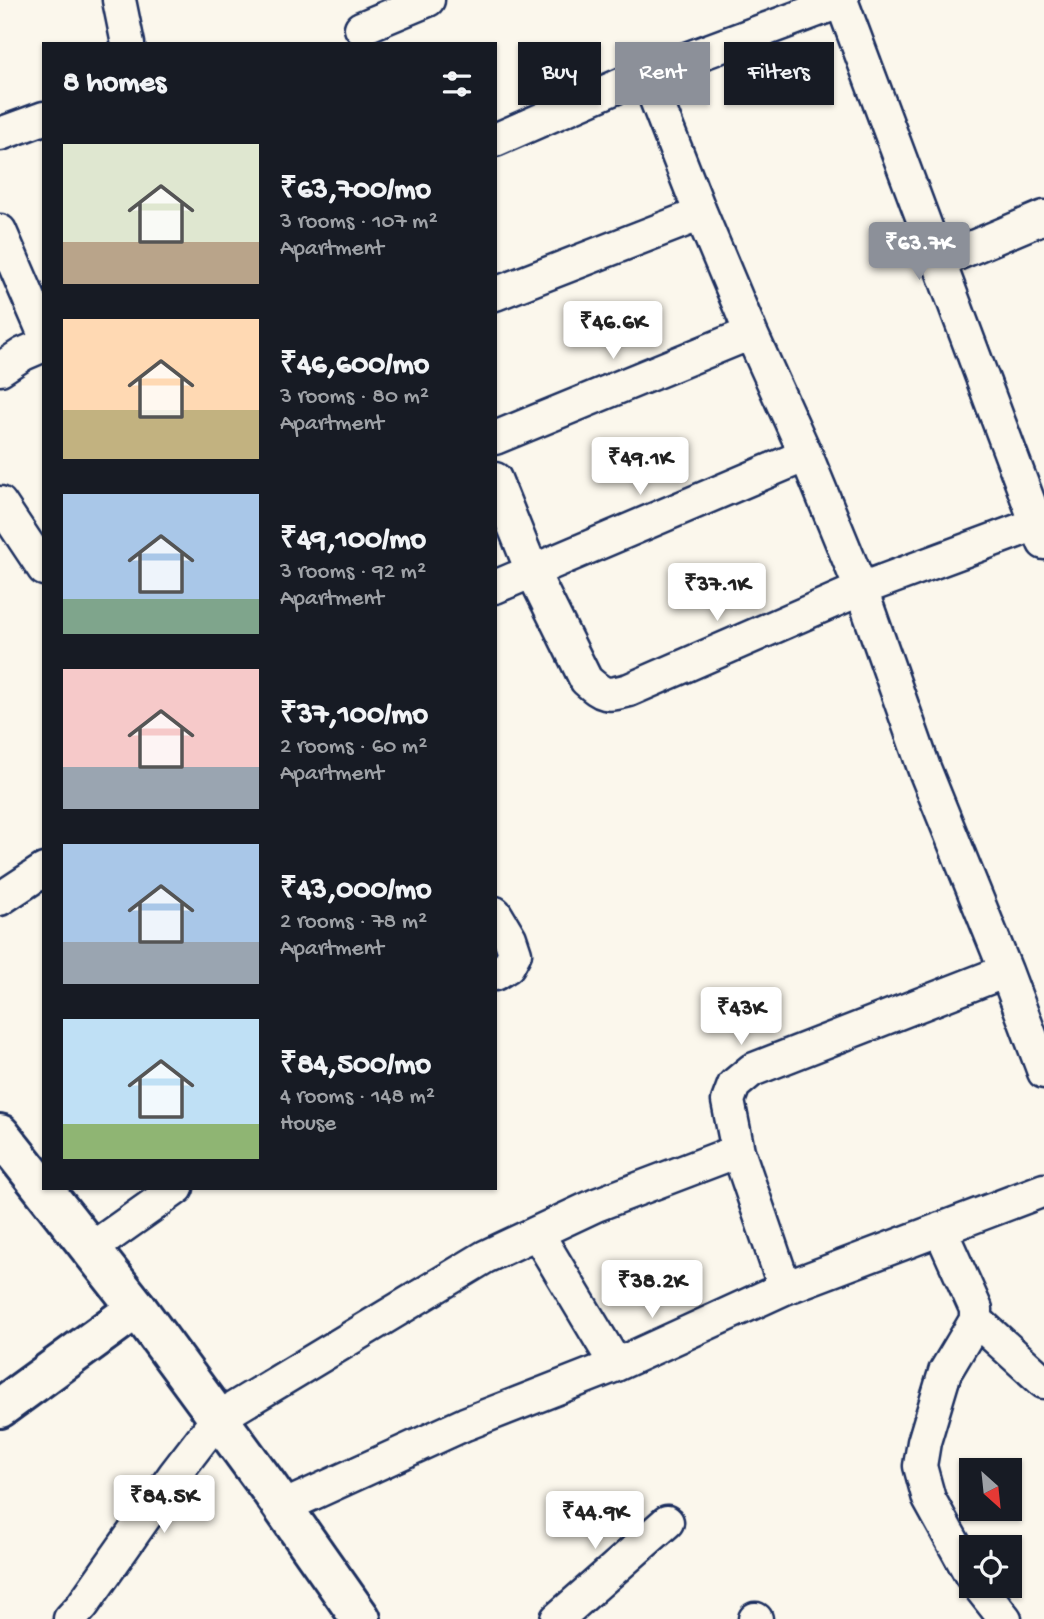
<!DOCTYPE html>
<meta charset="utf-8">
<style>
:root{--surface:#171b24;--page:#20242c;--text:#f1f3f6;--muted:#9ea1a6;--accent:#8c9099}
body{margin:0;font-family:"Gochi Hand",sans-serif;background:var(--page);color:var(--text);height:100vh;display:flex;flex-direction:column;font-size:26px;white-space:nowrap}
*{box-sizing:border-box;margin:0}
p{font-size:23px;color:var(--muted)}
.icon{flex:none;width:38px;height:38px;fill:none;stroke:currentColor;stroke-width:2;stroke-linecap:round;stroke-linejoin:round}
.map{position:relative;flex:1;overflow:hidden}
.panel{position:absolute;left:42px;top:42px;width:455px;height:1148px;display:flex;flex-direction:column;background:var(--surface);border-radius:0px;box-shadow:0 2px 5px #0004}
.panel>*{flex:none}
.hud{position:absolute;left:518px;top:42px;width:420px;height:63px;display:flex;gap:14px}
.needle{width:46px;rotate:153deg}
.controls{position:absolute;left:959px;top:1458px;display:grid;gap:14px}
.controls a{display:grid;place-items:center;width:63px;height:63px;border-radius:0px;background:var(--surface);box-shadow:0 2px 5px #0004;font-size:35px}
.price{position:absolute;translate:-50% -60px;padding:0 16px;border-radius:7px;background:#fff;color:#222;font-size:23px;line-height:46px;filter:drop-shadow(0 2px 4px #0008)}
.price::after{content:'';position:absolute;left:50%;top:42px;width:21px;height:16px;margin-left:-10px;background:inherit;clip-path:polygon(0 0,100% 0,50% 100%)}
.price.current{background:var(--accent);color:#fff}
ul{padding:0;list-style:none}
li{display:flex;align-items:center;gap:21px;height:175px;padding:0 21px}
li span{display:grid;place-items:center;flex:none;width:196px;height:140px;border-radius:0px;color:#555}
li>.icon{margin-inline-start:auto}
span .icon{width:84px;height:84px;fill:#fffc;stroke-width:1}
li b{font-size:30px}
h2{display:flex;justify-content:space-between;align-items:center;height:84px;padding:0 21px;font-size:30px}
.chip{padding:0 24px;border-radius:0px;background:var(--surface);box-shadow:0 2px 5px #0004;font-size:24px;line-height:63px}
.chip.current{background:var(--accent);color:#fff}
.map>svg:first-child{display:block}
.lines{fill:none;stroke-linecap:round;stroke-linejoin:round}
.minor-casing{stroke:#1b2f5e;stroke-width:37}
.tertiary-casing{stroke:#1b2f5e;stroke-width:44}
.trunk-casing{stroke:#1b2f5e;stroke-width:44}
.minor{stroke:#fbf7ec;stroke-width:32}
.tertiary{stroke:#fbf7ec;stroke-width:38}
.trunk{stroke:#fbf7ec;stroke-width:38}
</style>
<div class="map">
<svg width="1044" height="1619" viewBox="0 0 1044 1619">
<rect width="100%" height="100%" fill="#fbf7ec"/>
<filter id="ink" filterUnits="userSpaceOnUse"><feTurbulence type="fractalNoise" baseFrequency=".0143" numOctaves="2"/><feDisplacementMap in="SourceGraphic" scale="14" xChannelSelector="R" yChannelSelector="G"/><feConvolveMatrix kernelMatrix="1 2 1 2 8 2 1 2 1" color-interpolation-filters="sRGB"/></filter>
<g filter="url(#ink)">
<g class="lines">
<g class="minor-casing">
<path id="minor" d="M119,0L128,44
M841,0L1044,543
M361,28L428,0
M646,74L701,214L751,333L806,455L861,589L924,768L1006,971L1044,1072
M0,134L44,118
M495,140L646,74L842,1
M0,231L44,333
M940,261L1044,217
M495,294L701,214
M0,369L23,354L44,345
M495,438L751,333
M495,479L532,571L586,680C604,696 606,696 629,690L861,589L1036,524
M0,503L44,569
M495,587L806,455
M0,899L44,870
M495,913L510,938L515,953L508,966L495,974
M940,1229L976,1309V1320L945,1372L924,1442L920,1466L929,1499L971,1575
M537,1233L616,1365
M91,1249L177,1188
M785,1288L738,1151L728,1101L734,1085L752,1070L1006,971
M976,1320L1044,1382
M283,1507L465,1424L616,1365L785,1288L1044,1190
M979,1586L1005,1619
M70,1619L82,1606L175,1474L218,1418L485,1257L596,1205L738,1151
M557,1619L667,1522
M755,1619H756"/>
</g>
<g class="tertiary-casing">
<path id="tertiary" d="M0,1408L137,1308"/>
</g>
<g class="trunk-casing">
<path id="trunk" d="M0,1134L137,1308L267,1485L361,1619"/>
</g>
<use href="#minor" class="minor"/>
<use href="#tertiary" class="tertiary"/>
<use href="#trunk" class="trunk"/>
</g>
</g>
</svg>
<div class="controls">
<a><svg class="needle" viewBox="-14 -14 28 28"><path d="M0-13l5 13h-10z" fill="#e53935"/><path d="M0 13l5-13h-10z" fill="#9ea1a6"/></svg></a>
<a><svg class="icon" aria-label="locate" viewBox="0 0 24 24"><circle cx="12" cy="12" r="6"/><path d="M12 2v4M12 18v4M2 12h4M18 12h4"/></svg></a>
</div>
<b class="price current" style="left:919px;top:282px">₹63.7K</b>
<b class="price" style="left:613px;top:361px">₹46.6K</b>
<b class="price" style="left:640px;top:497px">₹49.1K</b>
<b class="price" style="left:717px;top:623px">₹37.1K</b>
<b class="price" style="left:741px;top:1047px">₹43K</b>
<b class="price" style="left:652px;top:1320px">₹38.2K</b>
<b class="price" style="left:164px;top:1535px">₹84.5K</b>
<b class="price" style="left:595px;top:1551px">₹44.9K</b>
<div class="hud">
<a class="chip">Buy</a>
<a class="chip current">Rent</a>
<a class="chip">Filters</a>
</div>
<section class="panel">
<h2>8 homes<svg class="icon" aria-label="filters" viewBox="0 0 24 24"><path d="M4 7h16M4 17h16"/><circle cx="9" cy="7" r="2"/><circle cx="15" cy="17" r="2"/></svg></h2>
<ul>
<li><span style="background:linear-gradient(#dfe7d0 70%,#b9a48a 0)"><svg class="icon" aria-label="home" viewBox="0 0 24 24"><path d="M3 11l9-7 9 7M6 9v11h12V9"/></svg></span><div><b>₹63,700/mo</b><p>3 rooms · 107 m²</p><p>Apartment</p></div></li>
<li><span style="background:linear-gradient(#ffd9b3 65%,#c2b280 0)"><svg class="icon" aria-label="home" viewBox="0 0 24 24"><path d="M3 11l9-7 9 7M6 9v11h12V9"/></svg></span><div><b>₹46,600/mo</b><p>3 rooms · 80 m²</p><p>Apartment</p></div></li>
<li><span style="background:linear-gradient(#a9c7e8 75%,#7fa58c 0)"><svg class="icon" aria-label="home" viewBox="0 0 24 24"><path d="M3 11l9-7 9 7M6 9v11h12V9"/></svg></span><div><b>₹49,100/mo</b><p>3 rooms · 92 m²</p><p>Apartment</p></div></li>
<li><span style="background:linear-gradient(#f6c9c9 70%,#9aa5b1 0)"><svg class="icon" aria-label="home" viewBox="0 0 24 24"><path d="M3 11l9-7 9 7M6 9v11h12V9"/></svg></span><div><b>₹37,100/mo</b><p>2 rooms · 60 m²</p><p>Apartment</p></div></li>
<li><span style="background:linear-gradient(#a9c7e8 70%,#9aa5b1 0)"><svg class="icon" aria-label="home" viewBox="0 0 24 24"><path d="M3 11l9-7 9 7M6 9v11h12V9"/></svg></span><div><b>₹43,000/mo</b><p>2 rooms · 78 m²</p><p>Apartment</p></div></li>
<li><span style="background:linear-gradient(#bfe0f5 75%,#8fb573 0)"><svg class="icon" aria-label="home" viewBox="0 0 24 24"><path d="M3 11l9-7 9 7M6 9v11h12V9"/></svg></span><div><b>₹84,500/mo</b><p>4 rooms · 148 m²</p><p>House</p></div></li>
</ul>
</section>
</div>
